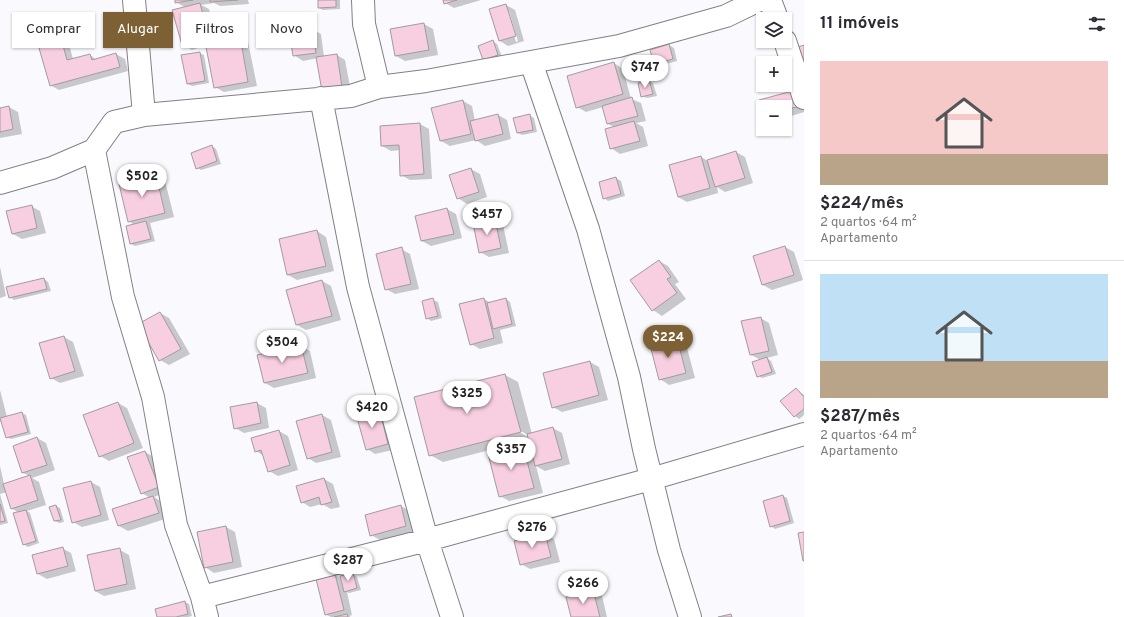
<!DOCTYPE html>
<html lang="pt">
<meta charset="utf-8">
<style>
:root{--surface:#fff;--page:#f2f2f3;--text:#2b2b33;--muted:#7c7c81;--line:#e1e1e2;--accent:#7d6134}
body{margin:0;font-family:Overpass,sans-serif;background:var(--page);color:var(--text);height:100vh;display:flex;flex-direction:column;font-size:15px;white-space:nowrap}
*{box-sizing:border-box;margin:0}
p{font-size:13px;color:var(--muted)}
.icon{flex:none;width:22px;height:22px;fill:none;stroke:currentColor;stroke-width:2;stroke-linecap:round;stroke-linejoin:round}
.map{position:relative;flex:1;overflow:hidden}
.panel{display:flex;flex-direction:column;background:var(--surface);width:320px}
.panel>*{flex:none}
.top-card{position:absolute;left:12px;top:12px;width:380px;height:36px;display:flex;gap:8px}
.controls{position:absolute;left:756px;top:12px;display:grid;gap:8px}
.controls a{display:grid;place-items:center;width:36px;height:36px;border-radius:0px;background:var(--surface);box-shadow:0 1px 3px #0004;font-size:20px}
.price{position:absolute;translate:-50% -34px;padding:0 9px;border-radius:14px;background:#fff;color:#222;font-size:13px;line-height:26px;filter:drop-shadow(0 1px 2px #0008)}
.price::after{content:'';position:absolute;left:50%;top:24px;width:12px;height:9px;margin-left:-6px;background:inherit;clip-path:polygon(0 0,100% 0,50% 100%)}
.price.active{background:var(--accent);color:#fff}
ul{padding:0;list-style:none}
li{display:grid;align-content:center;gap:8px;height:212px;padding:0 16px}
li+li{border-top:1px solid var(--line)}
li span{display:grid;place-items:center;height:124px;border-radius:0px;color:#555}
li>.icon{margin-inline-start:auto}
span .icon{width:72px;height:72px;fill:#fffc;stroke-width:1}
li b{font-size:17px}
h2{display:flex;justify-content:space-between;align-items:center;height:48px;padding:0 16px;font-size:17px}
.chip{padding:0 14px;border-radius:0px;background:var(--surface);box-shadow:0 1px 3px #0004;font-size:14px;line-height:36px}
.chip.active{background:var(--accent);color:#fff}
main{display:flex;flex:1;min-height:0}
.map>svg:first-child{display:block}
.shadow{fill:#0003;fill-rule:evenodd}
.building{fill:#f8cfe0;stroke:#a29c9e}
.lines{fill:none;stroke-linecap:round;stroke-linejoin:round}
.minor-casing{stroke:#818085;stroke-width:24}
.minor{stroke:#fff;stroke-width:22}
</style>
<main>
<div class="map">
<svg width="804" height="617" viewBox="0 0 804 617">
<rect width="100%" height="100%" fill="#faf9fe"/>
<path class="shadow" d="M176,0H248L249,4L220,6L214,3L201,5L209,9L217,41L239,37L248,42L257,86L224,92L215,87L207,45L192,50L183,45L186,8L176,2Z
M319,0H340V9L323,10L319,8Z
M444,0H481L454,8L445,3Z
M506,5L515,10L524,41L508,46L500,41ZM507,11H509L518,41L516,42Z
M424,24L433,29L438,55L405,61L396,56L391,30Z
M312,29L321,34L324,57L337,55L345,60L351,92L323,90L318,58L303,61L294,55Z
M493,41L497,44L502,57L484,60Z
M61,43L70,48L73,59L90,55L97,60L116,54L125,59L128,71L59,90L50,85Z
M669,45L674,48L677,61L659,66L655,64Z
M199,53L204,55L209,83L192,86L188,84Z
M614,63L623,69L631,99L641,103L646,121L636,123L643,127L648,146L620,154L611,148L614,127L608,124L603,107L586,112L577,107Z
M649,81L653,83L657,96L647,98L642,96Z
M804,96V112L785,118V107H763V109L761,101Z
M463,101L472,106L475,121L498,115L507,120L511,139L485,146L476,140L450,146L441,141Z
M9,107L18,112L22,134L0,138V109Z
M529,115L534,118L537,132L522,135L518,133L514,119Z
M420,124L429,129L432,179L410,180L401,175L400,150L391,151L382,146L381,126Z
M212,146L216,149L221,164L201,170L197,168Z
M736,152L745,157L753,183L725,192L717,187L718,193L687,202L678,197L701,157L708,161Z
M471,169L480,174L487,197L467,204L458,198Z
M156,176L165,181L174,217L150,223L155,241L135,246L131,244L127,226L134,225L129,221Z
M616,178L621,181L625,196L608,201L604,198Z
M31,206L40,211L46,233L22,239L13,234L7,212Z
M447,209L456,214L462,238L431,246L422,241L416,217Z
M494,220L503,225L509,253L489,257L480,252Z
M317,231L326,237L334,271L297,280L288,275L280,240Z
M785,247L794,252L803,280L772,290L763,285Z
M401,249L410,254L419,289L395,294L386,289Z
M659,261L668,266L679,282L675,284L686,299L662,316L653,310L631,280Z
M0,267L6,296L0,298Z
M44,279L48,282L51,291L14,300L10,297Z
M322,281L331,286L341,320L306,330L297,325Z
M484,299L491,303L506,299L510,302L516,326L500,330L503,343L480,349L471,344Z
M433,300L438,302L442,318L431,321L427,318Z
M160,313L169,318L190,354L169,365L160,360Z
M760,318L769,323L778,355L767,358L771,361L776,374L762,378L758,376L761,360L751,355Z
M64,337L73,342L84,376L60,383L51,378Z
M677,339L686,344L695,378L669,385L660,379Z
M301,346L310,351L316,378L274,388L265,383Z
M590,362L599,367L608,400L562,412L553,407Z
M505,375L518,382L532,434L553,428L562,433L570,464L545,471L536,466L543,493L509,501L500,496L523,446L532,451L529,440L443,462L430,455L415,398ZM517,429L528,435V437L516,430Z
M796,389L804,395V415L799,419L795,416L782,401Z
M0,390L7,417L22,413L26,415L31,434L11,439L7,437L2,421L0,422Z
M118,403L127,408L143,448L109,461L100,456Z
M257,403L266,408L269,428L244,433L235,428Z
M379,409L387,414L397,449L375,454L367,449Z
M322,415L331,420L341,457L316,463L308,458Z
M279,431L288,436L298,470L278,476L269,471L264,456L256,451Z
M37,438L46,443L55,470L32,478L39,482L46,505L27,511L30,513L39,543L28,547L23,544L19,513L11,508L7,492L0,494V466L4,484L30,476L23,473L14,446Z
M145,452L154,457L167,492L154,497L162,502L168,518L128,531L119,526L150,498L142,493L128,458Z
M324,479L333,484L340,507L331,509L322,504L310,507L302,502Z
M91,482L100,487L109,520L82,527L73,522L64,489Z
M0,494L8,523L0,525Z
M783,496L787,498L794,523L775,529L771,526Z
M56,506L60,508L64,522L59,523L55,521Z
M401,506L410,511L415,531L380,540L371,535Z
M226,527L235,532L242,567L214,573L205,567Z
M545,534L554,539L560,562L530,569L521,564Z
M62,548L71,553L76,571L47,579L38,574Z
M120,550L129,555L136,589L104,596L95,591Z
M353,574L357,577L361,590L349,593L347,592L352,615L349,616L351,617H331L325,614L335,575L342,579Z
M593,591L602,596L607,617H572Z
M185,602L189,604L192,616L188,617H158Z"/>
<path class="building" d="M175,0H193L175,3Z
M210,0H238L210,2Z
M318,0H336V7L318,8Z
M443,0H457L444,4Z
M200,3L209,38L182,45L172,10Z
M506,4L516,36L499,41L489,9Z
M424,23L429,50L395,56L390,29Z
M312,28L316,53L293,56L289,31Z
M240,36L248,82L214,88L205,42Z
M493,40L498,55L483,60L478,46Z
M62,42L67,60L90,54L92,60L116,53L120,67L50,86L39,48Z
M669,44L673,59L654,64L650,50Z
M804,45V67L798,47Z
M200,52L205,81L187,84L181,55Z
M337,54L342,87L322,91L316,57Z
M614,62L623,94L576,108L567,76Z
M649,80L653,94L641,97L638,83Z
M796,90L800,106L785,110V107H763V112L759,100Z
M632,97L638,116L607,124L602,106Z
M463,100L471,134L440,141L431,108Z
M9,106L13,129L0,132V108Z
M498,114L503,134L475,141L470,121Z
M530,114L533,130L517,133L513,118Z
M634,121L640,141L610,149L605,129Z
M420,123L424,174L400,176L399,145L381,146L380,126Z
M212,145L217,161L196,169L191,153Z
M736,151L745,178L715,187L707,160Z
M701,156L710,188L678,197L669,165Z
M471,168L479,192L457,199L449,175Z
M156,175L165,213L128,222L119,184Z
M616,177L621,194L603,199L599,182Z
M32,205L37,228L12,234L6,211Z
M447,208L454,234L421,241L415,216Z
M495,219L501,248L479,253L473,223Z
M146,221L151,239L130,244L126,226Z
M317,230L326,266L287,275L279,239Z
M785,246L794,275L762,285L753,256Z
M402,247L411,284L385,290L376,254Z
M659,260L671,277L667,279L677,293L652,311L630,280Z
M44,278L47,289L9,298L6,287Z
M322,280L332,316L296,325L286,290Z
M433,298L438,316L426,319L422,301Z
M484,298L494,338L470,345L459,304Z
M506,298L512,324L493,329L487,303Z
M160,312L181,349L159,361L138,324Z
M761,317L769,351L750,355L741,321Z
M64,336L75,371L50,379L39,343Z
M677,338L686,373L659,380L650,345Z
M301,345L308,373L264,383L257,355Z
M767,357L772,372L757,377L752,362Z
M590,361L599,395L552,408L543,373Z
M505,374L521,432L429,456L414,397Z
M796,388L804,397V409L794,417L780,401Z
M118,402L134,443L99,457L83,415Z
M257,402L261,423L234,429L230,407Z
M379,408L388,444L366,450L356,414Z
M22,412L28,432L6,438L0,418Z
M322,414L332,452L307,459L296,421Z
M553,427L562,459L535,466L527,434Z
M279,430L290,465L268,472L261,450L255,452L251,438Z
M37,437L47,465L22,473L13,446Z
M523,445L534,488L499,497L488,454Z
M145,451L159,487L141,494L127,457Z
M30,475L38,500L11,509L3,484Z
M324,478L332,502L321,505L319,497L301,503L296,486Z
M91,481L101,515L72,523L63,488Z
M783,495L790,521L770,527L763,501Z
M153,496L159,513L118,526L112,509Z
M0,504L5,521L0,522Z
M56,505L61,520L54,521L49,507Z
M401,505L406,526L370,536L365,515Z
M26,510L36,541L23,545L13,513Z
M226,526L233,562L204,568L197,532Z
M804,532V561H803L798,533Z
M545,533L551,557L520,565L514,541Z
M63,547L68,566L37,574L32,555Z
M120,548L127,584L95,591L87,555Z
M353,573L357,588L344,592L340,576Z
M335,574L344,610L325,615L316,579Z
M593,590L600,617H571L566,597Z
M185,601L188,614L176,617H157L155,609Z
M347,614L348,617H334Z
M731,614L732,617H718Z"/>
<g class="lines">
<g class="minor-casing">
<path id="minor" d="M134,0L144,115
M363,0L364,24L379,87
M770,0L777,19
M785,41L804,98
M531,62L588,229L629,377L644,449L669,550L690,617
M321,98L358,287L427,540L452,617
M0,183L52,168L94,150
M202,597L427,540L651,479L804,434
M207,617L202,597L176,525L153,397L123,297L94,150L114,122L144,115L351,96L379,87L426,81L619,46L726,16L759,0"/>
</g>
<use href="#minor" class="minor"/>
</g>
</svg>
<div class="controls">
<a><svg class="icon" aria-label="layers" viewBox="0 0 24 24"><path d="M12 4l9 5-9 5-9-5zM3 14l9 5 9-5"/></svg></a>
<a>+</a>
<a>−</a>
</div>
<b class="price" style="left:645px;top:89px">$747</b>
<b class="price" style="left:142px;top:198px">$502</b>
<b class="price" style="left:487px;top:236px">$457</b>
<b class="price active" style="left:668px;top:359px">$224</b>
<b class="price" style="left:282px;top:364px">$504</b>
<b class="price" style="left:467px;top:415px">$325</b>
<b class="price" style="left:372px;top:429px">$420</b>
<b class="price" style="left:511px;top:471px">$357</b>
<b class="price" style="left:532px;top:549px">$276</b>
<b class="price" style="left:348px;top:582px">$287</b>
<b class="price" style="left:583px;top:605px">$266</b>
<div class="top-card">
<a class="chip">Comprar</a>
<a class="chip active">Alugar</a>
<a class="chip">Filtros</a>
<a class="chip">Novo</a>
</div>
</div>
<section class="panel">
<h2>11 imóveis<svg class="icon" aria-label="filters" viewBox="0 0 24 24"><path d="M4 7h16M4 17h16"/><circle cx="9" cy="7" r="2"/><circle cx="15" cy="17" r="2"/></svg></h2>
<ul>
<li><span style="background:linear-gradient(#f6c9c9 75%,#b9a48a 0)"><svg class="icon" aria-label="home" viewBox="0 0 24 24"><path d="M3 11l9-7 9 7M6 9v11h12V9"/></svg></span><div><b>$224/mês</b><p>2 quartos · 64 m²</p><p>Apartamento</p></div></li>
<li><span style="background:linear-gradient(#bfe0f5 70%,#b9a48a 0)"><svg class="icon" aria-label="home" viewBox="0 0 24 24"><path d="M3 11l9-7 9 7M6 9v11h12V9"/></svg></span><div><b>$287/mês</b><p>2 quartos · 64 m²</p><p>Apartamento</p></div></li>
</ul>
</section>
</main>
